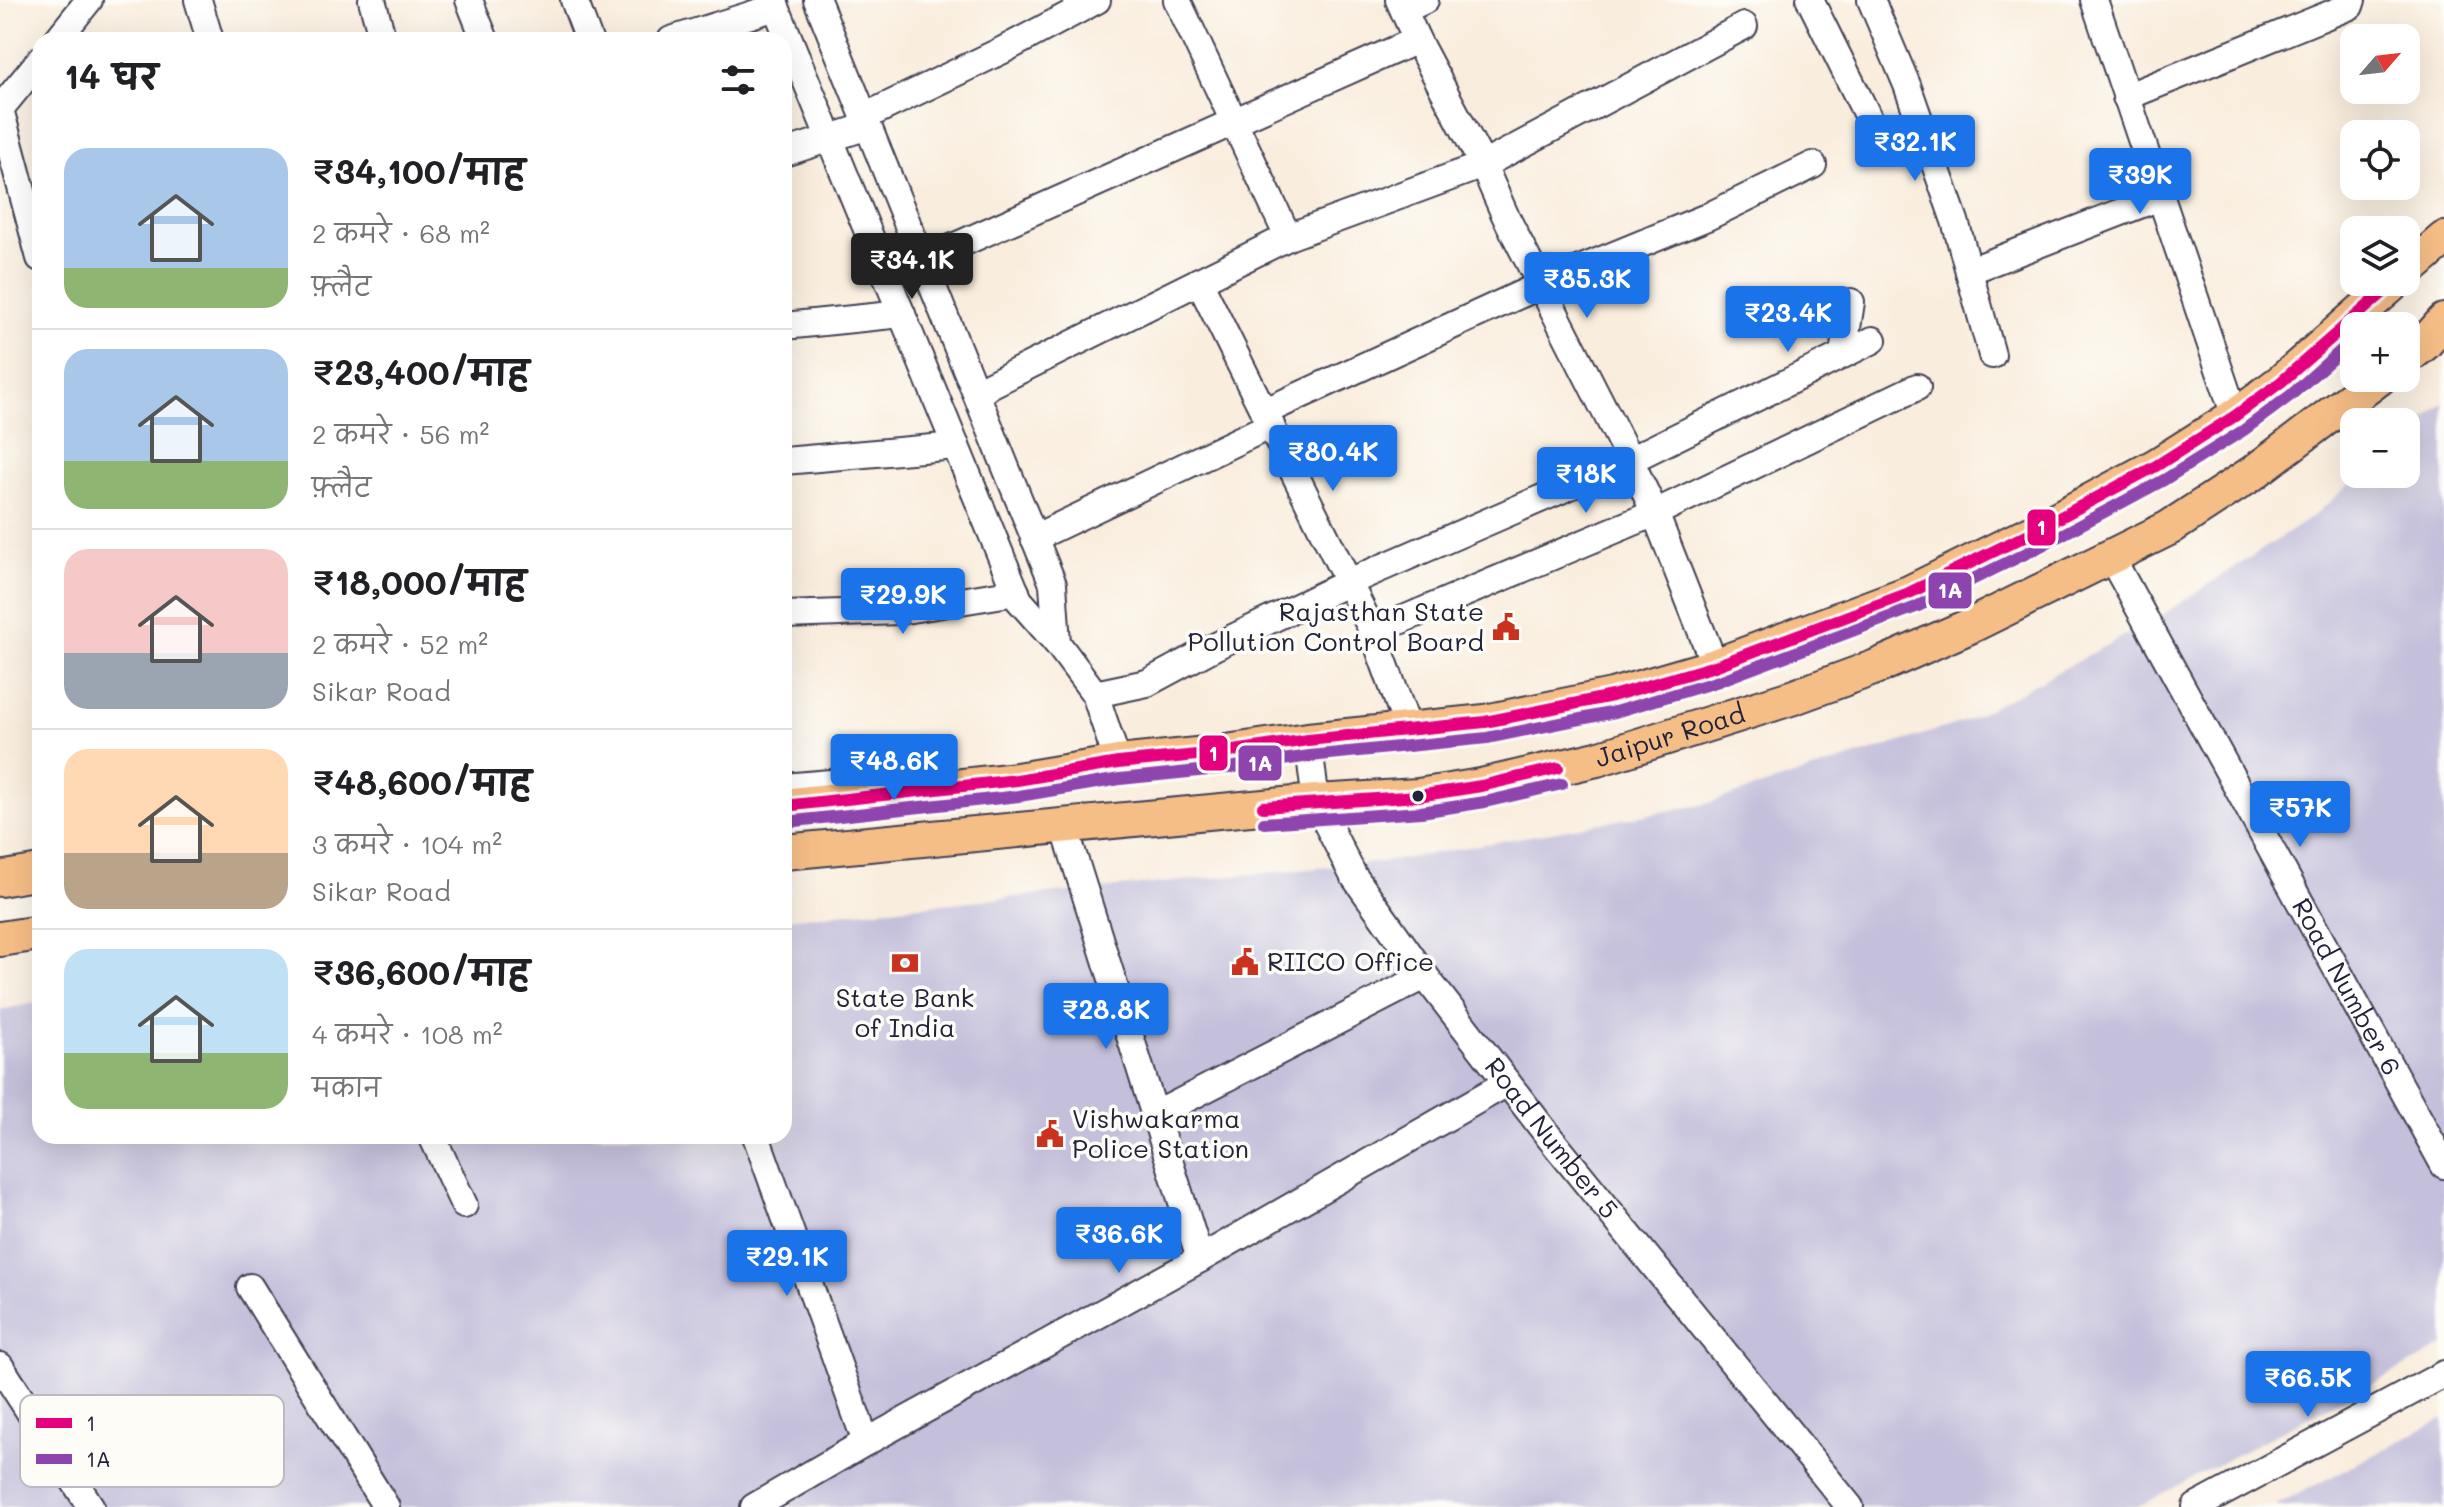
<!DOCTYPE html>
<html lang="hi">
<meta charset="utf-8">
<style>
:root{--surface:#fff;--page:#f6f6f6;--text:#202124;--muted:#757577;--line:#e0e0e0;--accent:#1a73e8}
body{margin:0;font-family:Mali,"Playpen Sans Deva",sans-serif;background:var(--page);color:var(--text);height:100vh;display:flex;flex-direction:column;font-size:30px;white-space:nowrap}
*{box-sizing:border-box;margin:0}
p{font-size:26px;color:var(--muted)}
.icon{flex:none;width:44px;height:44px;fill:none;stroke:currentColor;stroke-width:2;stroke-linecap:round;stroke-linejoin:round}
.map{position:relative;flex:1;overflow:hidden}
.details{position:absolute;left:32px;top:32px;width:760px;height:1112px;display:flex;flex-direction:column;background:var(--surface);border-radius:24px;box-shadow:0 8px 32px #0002}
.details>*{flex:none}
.needle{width:52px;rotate:62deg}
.tools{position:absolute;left:2340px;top:24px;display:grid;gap:16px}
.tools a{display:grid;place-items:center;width:80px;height:80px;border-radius:16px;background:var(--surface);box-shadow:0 8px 32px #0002;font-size:40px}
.price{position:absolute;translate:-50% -68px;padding:0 18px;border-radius:8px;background:var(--accent);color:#fff;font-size:26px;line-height:52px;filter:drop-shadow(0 2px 4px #0008)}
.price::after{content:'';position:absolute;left:50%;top:48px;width:24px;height:18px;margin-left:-12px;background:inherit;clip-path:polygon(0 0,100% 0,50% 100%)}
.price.selected{background:#222;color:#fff}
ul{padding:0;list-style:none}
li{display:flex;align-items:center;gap:24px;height:200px;padding:0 32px}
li+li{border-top:2px solid var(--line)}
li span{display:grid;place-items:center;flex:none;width:224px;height:160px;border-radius:24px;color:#555}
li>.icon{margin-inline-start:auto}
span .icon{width:96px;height:96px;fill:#fffc;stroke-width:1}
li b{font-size:34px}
h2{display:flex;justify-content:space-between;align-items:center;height:96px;padding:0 32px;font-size:34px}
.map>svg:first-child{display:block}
.industrial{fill:#c4c0db}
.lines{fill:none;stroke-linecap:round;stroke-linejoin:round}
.minor-casing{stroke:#424053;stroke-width:30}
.major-casing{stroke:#424053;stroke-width:38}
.minor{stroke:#fff;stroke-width:26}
.major{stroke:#f6be87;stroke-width:34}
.bus-1-casing{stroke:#fdfcf7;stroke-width:18}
.bus-2-casing{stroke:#fdfcf7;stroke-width:18}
.bus-1{stroke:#e5007d;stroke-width:12}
.bus-2{stroke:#8e44ad;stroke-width:12}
.bus-dot{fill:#22223b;stroke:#fdfcf7;stroke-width:3}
.labels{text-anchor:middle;stroke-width:7;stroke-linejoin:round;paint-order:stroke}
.poi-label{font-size:26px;fill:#22223b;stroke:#fdfcf7;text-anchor:start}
.street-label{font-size:26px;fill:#22223b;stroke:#fdfcf7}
.key{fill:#fdfcf7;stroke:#bbbbbf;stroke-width:2}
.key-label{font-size:22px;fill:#22223b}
.line-badge{stroke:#fdfcf7;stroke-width:3}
.badge-label{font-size:22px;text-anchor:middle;font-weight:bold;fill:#fff}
</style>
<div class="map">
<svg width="2444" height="1507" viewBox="0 0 2444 1507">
<rect width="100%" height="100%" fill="#fdfcf7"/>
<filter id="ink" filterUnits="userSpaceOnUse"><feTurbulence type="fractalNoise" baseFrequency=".0125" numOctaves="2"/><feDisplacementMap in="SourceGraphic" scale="16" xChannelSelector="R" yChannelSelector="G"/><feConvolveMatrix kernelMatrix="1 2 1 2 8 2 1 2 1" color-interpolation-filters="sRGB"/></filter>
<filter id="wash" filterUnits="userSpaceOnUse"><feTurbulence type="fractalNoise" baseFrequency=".006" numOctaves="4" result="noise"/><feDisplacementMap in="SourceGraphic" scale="32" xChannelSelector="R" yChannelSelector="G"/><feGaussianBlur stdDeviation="1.8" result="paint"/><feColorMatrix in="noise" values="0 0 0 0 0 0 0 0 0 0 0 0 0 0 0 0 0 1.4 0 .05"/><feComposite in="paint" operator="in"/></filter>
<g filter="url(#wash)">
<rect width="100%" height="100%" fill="#f9eddd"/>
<path class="industrial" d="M2444,403V1346L2137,1507H0V1010L40,1002V1136H784V919L1391,861L1706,804L1969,720L2159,617L2312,517L2362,474H2406V436Z
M2444,1418V1507H2273Z"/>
</g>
<g filter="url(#ink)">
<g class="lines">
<g class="minor-casing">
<g id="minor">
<path d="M198,0L210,40"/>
<path d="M372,0L383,40"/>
<path d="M469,0L485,40"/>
<path d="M574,0L589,40"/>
<path d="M773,0L1019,600L1057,643L1095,694L1118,763"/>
<path d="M817,0L1053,584L1057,643"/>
<path d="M1177,0L1288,237"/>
<path d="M1399,0L1417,40L1483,165L1505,215L1630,460L1655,513L1715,666"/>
<path d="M1810,0L1868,117"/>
<path d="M1871,0L1907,85L1955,221L1992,355"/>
<path d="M2094,0L2235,416"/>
<path d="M1404,10L1425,0"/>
<path d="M57,40L89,0"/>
<path d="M671,40L776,7"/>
<path d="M40,60L0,109L40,258"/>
<path d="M2126,97L2350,6L2352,0"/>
<path d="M864,117L1003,50L1097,0"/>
<path d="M784,153L868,126"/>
<path d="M922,261L1417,40"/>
<path d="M1969,271L2160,197"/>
<path d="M1199,281L1373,632L1409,731"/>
<path d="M784,326L902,314"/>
<path d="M1843,354L1851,302"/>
<path d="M977,395L990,385L1288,237L1483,165L1744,26"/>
<path d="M1264,412L1541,285L1707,217L1813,165"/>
<path d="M784,461L956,446"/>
<path d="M1034,538L1271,425"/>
<path id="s1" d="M2111,557L2444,1165"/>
<path d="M784,615L899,611L1016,592"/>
<path d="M1373,632L1655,513L1917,387"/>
<path d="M1095,694L1147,683L1214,647L1349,582L1630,460L1873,340"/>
<path id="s2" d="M1308,740L1316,802L1353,875L1425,976L1550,1138L1850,1507"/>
<path d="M784,787L900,777"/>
<path d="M1064,826L1200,1259"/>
<path d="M1153,1116L1425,976"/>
<path d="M432,1136L464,1205"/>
<path d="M756,1136L866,1442"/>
<path d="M250,1287L386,1507"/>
<path d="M0,1366L91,1507"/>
<path d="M754,1507L866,1442L1200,1259L1507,1083"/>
<path d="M2196,1507L2444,1374"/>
</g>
</g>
<g class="major-casing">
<g id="major">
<path d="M2406,272L2444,239"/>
<path d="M2406,358L2425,343L2444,321"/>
<path d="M784,806L1017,780L1118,763L1226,752L1308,740L1485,722L1612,696L1715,666L1909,593L2029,534L2156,466L2235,416L2281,382L2395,282"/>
<path id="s3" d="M784,852L1316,802L1418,796L1481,786L1597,759L1794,697L1876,667L1972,625L2169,528L2253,473L2379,378"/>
<path d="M0,879L40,872"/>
<path d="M0,939L40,933"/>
</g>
</g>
<use href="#minor" class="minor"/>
<use href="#major" class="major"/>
<g class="bus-1-casing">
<path id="bus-1" d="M784,806L1017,780L1118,763L1226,752L1308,740L1485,722L1612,696L1715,666L1909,593L2029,534L2156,466L2235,416L2281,382L2395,282
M1263,807L1418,796L1481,786L1558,768"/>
</g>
<g class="bus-2-casing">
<path id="bus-2" d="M786,822L1019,796L1120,779L1228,768L1310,756L1487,738L1615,712L1719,681L1916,607L2037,548L2164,480L2244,430L2291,395L2354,339
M1264,823L1421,812L1485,802L1562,784"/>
</g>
<use href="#bus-1" class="bus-1"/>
<use href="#bus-2" class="bus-2"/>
</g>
</g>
<defs>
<g id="civic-bare" transform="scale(2.16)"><path d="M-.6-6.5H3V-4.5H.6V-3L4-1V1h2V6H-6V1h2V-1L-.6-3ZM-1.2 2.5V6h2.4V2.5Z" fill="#c8321e" stroke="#fdfcf7" stroke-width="2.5" paint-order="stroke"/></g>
<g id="bank-bare" transform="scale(2.16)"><path d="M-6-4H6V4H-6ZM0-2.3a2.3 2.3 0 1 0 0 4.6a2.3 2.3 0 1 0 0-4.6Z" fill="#c8321e" stroke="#fdfcf7" stroke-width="2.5" paint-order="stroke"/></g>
</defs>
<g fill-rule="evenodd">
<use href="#civic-bare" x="1506" y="627"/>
<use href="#civic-bare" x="1245" y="962"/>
<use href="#bank-bare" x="905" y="963"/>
<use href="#civic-bare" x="1050" y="1134"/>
</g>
<circle class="bus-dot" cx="1418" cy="796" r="7"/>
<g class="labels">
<g class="poi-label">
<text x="1484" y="621" text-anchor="end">Rajasthan State<tspan x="1484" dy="30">Pollution Control Board</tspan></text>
<text x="1267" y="971">RIICO Office</text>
<text x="905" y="1007" text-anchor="middle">State Bank<tspan x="905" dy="30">of India</tspan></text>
<text x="1072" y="1128">Vishwakarma<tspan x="1072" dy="30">Police Station</tspan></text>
</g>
<g class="street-label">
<text dy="9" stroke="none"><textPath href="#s3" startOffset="896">Jaipur Road</textPath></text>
<text dy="9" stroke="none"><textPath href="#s1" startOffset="490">Road Number 6</textPath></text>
<text dy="9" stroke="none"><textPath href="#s2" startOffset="474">Road Number 5</textPath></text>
</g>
</g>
<rect x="20" y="1395" width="264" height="92" rx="12" class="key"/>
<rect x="36" y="1418" width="36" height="10" fill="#e5007d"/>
<rect x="36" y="1454" width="36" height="10" fill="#8e44ad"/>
<g class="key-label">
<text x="86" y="1431">1</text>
<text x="86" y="1467">1A</text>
</g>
<g class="line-badge">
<rect x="2026" y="508" width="31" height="39" rx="8" fill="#e5007d"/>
<rect x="1927" y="571" width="46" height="39" rx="8" fill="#8e44ad"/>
<rect x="1198" y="734" width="31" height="38" rx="8" fill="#e5007d"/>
<rect x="1237" y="744" width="46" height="38" rx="8" fill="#8e44ad"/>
</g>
<g class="badge-label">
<text x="2041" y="535">1</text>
<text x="1950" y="598">1A</text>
<text x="1213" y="761">1</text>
<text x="1260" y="771">1A</text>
</g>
</svg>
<div class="tools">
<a><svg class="needle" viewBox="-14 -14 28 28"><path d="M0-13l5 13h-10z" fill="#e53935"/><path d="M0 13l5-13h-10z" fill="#757577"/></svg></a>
<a><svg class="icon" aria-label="locate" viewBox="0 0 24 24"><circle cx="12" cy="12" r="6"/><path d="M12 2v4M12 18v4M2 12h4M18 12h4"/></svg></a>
<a><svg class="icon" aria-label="layers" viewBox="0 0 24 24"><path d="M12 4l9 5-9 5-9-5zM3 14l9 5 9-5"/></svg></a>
<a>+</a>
<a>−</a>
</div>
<b class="price" style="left:1915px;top:183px">₹32.1K</b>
<b class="price" style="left:2140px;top:216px">₹39K</b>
<b class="price selected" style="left:912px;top:301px">₹34.1K</b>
<b class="price" style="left:1587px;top:320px">₹85.3K</b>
<b class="price" style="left:1788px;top:354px">₹23.4K</b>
<b class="price" style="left:1333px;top:493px">₹80.4K</b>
<b class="price" style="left:1586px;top:515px">₹18K</b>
<b class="price" style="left:903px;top:636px">₹29.9K</b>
<b class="price" style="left:894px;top:802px">₹48.6K</b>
<b class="price" style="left:2300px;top:849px">₹57K</b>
<b class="price" style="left:1106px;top:1051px">₹28.8K</b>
<b class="price" style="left:1119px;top:1275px">₹36.6K</b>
<b class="price" style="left:787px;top:1298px">₹29.1K</b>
<b class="price" style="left:2308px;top:1419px">₹66.5K</b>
<section class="details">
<h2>14 घर<svg class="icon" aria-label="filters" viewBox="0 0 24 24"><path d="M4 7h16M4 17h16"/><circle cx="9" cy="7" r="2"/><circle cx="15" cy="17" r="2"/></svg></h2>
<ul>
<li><span style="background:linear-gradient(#a9c7e8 75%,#8fb573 0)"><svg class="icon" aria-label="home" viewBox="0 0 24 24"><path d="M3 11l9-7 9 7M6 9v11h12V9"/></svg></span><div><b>₹34,100/माह</b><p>2 कमरे · 68 m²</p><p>फ़्लैट</p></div></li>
<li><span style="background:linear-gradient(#a9c7e8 70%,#8fb573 0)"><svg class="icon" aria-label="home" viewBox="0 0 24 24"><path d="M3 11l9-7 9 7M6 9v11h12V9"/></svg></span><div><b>₹23,400/माह</b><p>2 कमरे · 56 m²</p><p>फ़्लैट</p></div></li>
<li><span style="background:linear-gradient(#f6c9c9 65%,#9aa5b1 0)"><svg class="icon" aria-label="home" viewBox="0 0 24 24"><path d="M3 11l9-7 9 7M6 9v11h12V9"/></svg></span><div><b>₹18,000/माह</b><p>2 कमरे · 52 m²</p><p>Sikar Road</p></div></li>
<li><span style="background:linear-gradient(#ffd9b3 65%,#b9a48a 0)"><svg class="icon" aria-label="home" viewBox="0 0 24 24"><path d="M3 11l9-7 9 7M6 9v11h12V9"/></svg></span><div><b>₹48,600/माह</b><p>3 कमरे · 104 m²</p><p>Sikar Road</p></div></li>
<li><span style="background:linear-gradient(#bfe0f5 65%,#8fb573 0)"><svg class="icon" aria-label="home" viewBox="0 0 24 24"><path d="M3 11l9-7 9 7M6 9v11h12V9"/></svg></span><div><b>₹36,600/माह</b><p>4 कमरे · 108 m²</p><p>मकान</p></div></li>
</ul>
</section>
</div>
